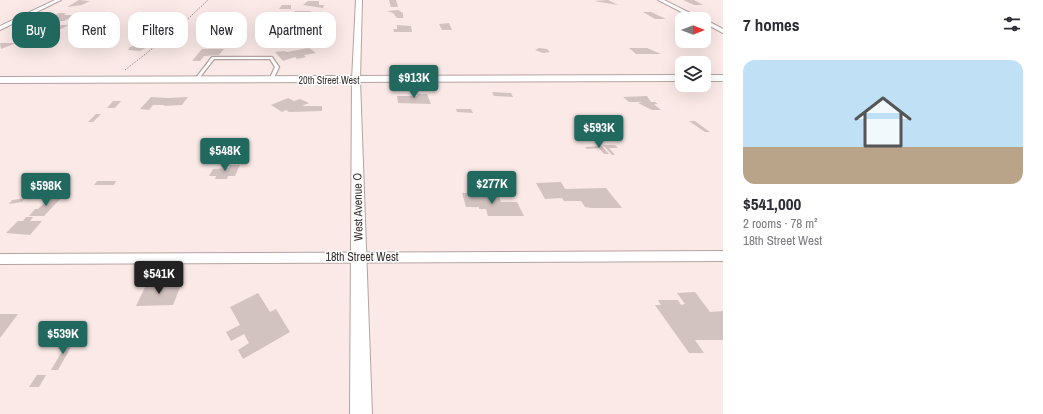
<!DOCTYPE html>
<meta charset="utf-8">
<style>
:root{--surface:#fff;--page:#f2f2f3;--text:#2b2b33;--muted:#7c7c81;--accent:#21685e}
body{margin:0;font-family:"Archivo Narrow",sans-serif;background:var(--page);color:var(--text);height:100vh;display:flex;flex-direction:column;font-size:15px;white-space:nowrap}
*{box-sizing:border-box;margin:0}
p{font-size:13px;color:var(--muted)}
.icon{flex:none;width:22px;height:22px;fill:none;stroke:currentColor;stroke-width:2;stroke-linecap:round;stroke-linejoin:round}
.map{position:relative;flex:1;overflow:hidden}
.drawer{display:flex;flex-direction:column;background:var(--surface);width:320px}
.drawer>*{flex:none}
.banner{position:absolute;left:12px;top:12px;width:380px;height:36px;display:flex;gap:8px}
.needle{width:26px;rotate:90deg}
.controls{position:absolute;left:675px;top:12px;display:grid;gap:8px}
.controls a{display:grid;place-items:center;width:36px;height:36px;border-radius:8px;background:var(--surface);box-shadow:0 4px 16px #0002;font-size:20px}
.price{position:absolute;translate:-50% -34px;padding:0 9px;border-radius:4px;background:var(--accent);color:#fff;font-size:13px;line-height:26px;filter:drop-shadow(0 1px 2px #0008)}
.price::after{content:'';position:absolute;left:50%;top:24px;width:12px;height:9px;margin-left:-6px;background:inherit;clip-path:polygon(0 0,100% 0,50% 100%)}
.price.active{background:#222;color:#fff}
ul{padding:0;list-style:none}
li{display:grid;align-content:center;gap:8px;height:212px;padding:0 20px}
li span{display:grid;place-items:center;height:124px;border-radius:12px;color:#555}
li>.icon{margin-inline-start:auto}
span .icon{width:72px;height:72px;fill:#fffc;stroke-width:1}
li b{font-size:17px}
h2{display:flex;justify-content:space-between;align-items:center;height:48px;padding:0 20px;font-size:17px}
.pill{padding:0 14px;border-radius:12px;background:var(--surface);box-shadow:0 4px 16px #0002;font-size:14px;line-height:36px}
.pill.active{background:var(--accent);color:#fff}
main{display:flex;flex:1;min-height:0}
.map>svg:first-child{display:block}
.building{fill:#d3c3c0}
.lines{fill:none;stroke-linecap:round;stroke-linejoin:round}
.service-casing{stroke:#b4a4a1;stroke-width:2.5}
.minor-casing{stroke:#b4a4a1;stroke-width:2}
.tertiary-casing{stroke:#b4a4a1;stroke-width:2}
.secondary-casing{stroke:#b4a4a1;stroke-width:2}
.path{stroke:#938785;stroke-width:1;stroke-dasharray:1.5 1.5;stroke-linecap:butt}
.service{fill:#fff;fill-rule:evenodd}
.minor{fill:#fff;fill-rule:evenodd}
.tertiary{fill:#fff;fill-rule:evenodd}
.secondary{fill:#fff;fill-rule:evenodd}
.labels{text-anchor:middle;stroke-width:3;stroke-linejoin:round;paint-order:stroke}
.far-street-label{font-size:10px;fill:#3a3332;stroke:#fff}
.street-label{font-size:12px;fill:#3a3332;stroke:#fff}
</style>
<main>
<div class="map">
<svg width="723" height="414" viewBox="0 0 723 414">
<rect width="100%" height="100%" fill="#fae9e6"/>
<path class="building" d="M79,0L90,1L82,5L67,7Z
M389,0H396L398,7H391Z
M608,0L618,5L594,1Z
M683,0H694L703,5H694Z
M308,1H319V5H324L323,8L303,5Z
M282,5H291V9H279Z
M398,10L403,13V18H397L393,13L387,11Z
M295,11H311L310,14H315L314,16H309L311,20L300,21L298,17H295L297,13H294Z
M643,12H651L666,19H655Z
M59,13H66L64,15H75L64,21H51L53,20L51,19L58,16H53Z
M449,23L452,30H442L439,24Z
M62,25H69L48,35H33L49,27Z
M397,25L411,26L412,32H394L393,29H397Z
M298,27H308L304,33L292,30Z
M0,43H16L1,49Z
M137,45L147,47L140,51L128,50L130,47Z
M309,48L316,53L304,55L306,57L297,59L295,57L283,61L275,52L284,51L287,52Z
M539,48L547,49L550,52L543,53L535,50Z
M629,48H647L661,54H636Z
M202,49H224L219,55L204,56L200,61H192Z
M492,92L511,93L513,97L494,96Z
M417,94H427L431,104L398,103L397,96H417Z
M647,96L651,102H655L658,104H654L661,110H652L638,103L643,102H629L623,97Z
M151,97L168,98L188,97L182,105L163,106L165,105H153L149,110L140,109Z
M288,98L294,101L300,99L309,103L302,106H322V111L289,112L286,110L282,112L271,105Z
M113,101H121L115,108H107Z
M456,109H471L473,113L457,112Z
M96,114H101L93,122H88Z
M689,121H695L710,132H705Z
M603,145H615L618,148H609L615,155H612Z
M602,146L609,154H604L599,148L587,149L585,147Z
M228,149H236L234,154H226Z
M230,165H240L235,176H228L227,179H215L216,176H209L213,169L229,168Z
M97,181H116L114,185H94Z
M561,182L565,189L606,188L622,208H591L585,207L581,201H564L562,198L545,199L536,183Z
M40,183H50L40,194H30Z
M480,192H489L490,196H499L501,202H517L524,216H488L486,209H479V207H466L462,193H481Z
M50,197H62L44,216H29L35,209H38Z
M25,198L22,202L9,204L12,200Z
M26,217H33L30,221H42L30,235L6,233L18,221H23Z
M146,285H181L173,305L136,306Z
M695,292L710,312L723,311V340H695L704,353H689L655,305H661L658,300H678L681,305L685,304L677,293Z
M258,293L270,312L276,309L290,332L243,359L238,350L249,343L244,334L231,341L226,332L240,325L230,307Z
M0,314H18L0,338Z
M75,340L58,370H51L68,341Z
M37,375H46L39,387H29Z"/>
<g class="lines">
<g class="service-casing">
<path id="service" d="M212,57H272L279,67L273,80L271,81L269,80L275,67L270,59H214L197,81H195V79Z"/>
</g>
<g class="minor-casing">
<path id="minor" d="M55,0H61L0,30V26Z
M658,0H664L702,19H695Z
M704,19L723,29V33L704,23Z
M723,251V261L0,264V254Z"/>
</g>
<g class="tertiary-casing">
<path id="tertiary" d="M356,0H362L360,80L372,414H350L352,80Z"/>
</g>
<g class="secondary-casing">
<path id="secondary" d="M682,75V81L0,83V77Z
M704,75H723V81H704Z"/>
</g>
<path class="path" d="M125,70L176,30L208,0"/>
<use href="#service" class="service"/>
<use href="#minor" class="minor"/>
<use href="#tertiary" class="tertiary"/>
<use href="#secondary" class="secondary"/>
</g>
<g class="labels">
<g class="far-street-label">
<text x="329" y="84">20th Street West</text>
</g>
<g class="street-label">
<text transform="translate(358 207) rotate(-91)" y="4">West Avenue O</text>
<text x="362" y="261">18th Street West</text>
</g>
</g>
</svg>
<div class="controls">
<a><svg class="needle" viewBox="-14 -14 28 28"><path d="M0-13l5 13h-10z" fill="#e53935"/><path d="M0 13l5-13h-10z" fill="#7c7c81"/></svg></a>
<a><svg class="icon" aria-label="layers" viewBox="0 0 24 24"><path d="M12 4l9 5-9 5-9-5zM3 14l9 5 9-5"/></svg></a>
</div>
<b class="price" style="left:414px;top:99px">$913K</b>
<b class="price" style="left:599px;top:149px">$593K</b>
<b class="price" style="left:225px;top:172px">$548K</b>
<b class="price" style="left:492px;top:205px">$277K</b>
<b class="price" style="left:46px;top:207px">$598K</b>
<b class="price active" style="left:159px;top:295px">$541K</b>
<b class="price" style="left:63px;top:355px">$539K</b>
<div class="banner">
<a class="pill active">Buy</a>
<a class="pill">Rent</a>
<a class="pill">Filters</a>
<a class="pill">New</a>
<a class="pill">Apartment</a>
</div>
</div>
<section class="drawer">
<h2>7 homes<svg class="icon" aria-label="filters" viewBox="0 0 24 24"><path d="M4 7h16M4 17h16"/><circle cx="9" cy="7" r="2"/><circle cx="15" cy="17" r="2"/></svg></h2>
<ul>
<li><span style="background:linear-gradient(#bfe0f5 70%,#b9a48a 0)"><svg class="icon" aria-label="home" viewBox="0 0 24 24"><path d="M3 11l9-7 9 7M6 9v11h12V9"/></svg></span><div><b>$541,000</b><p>2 rooms · 78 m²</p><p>18th Street West</p></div></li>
</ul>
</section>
</main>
